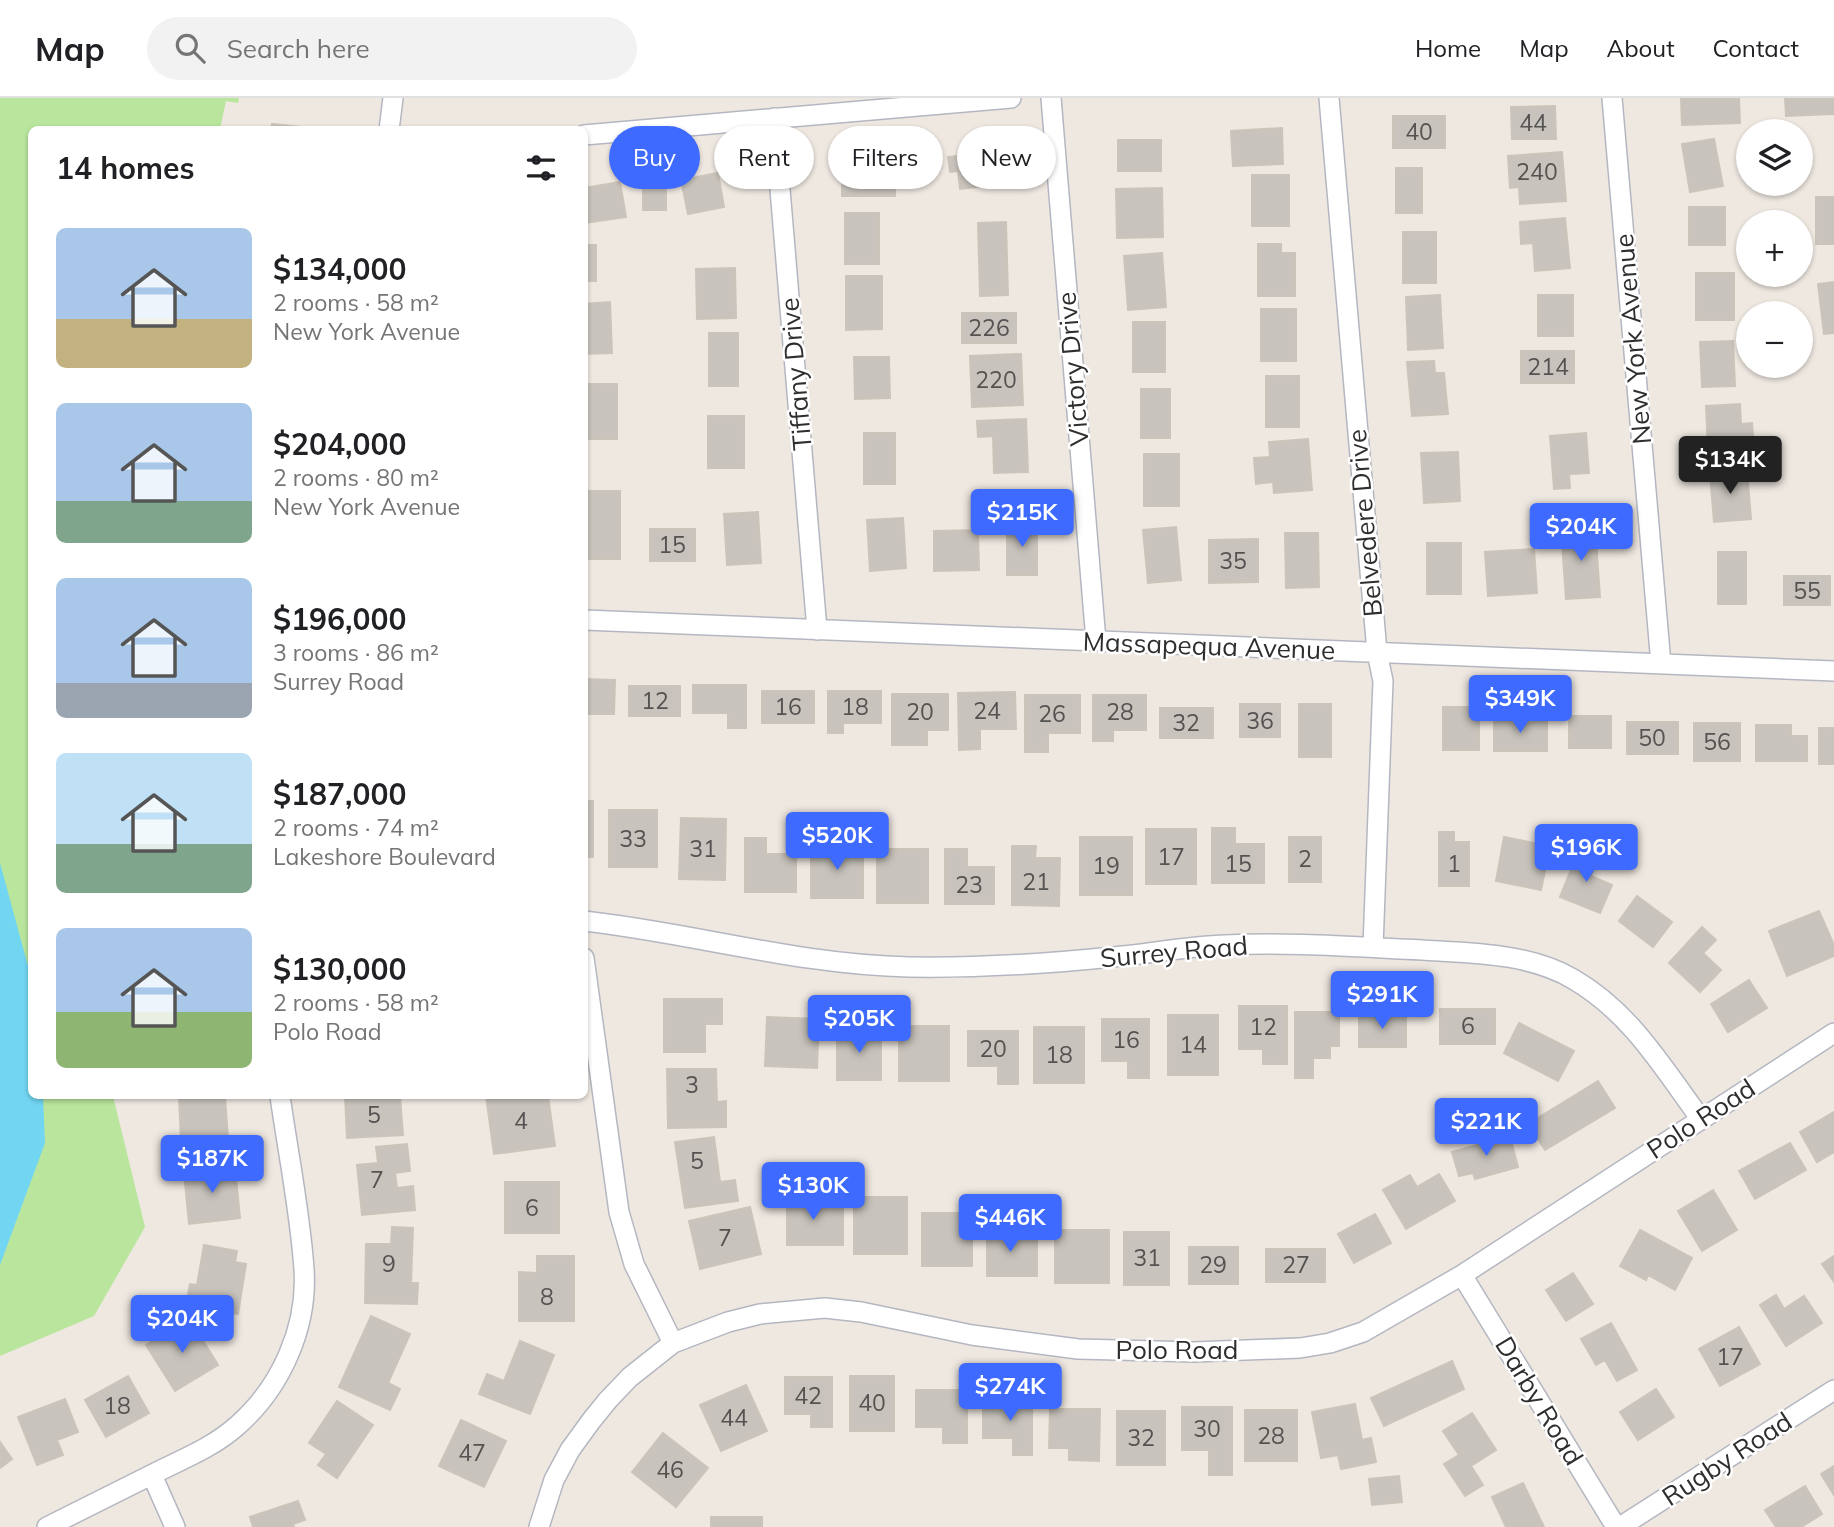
<!DOCTYPE html>
<meta charset="utf-8">
<style>
:root{--surface:#fff;--page:#f2f2f2;--text:#202124;--muted:#757577;--line:#e0e0e0;--accent:#3e6aff}
body{margin:0;font-family:Mulish,sans-serif;background:var(--page);color:var(--text);height:100vh;display:flex;flex-direction:column;font-size:26px;white-space:nowrap}
*{box-sizing:border-box;margin:0}
p{font-size:23px;color:var(--muted)}
.icon{flex:none;width:38px;height:38px;fill:none;stroke:currentColor;stroke-width:2;stroke-linecap:round;stroke-linejoin:round}
.map{position:relative;flex:1;overflow:hidden}
.panel{position:absolute;left:28px;top:28px;width:560px;height:973px;display:flex;flex-direction:column;background:var(--surface);border-radius:10px;box-shadow:0 2px 5px #0004}
.panel>*{flex:none}
.banner{position:absolute;left:609px;top:28px;width:665px;height:63px;display:flex;gap:14px}
.tools{position:absolute;left:1736px;top:21px;display:grid;gap:14px}
.tools a{display:grid;place-items:center;width:77px;height:77px;border-radius:50%;background:var(--surface);box-shadow:0 2px 5px #0004;font-size:35px}
.price{position:absolute;translate:-50% -60px;padding:0 16px;border-radius:7px;background:var(--accent);color:#fff;font-size:23px;line-height:46px;filter:drop-shadow(0 2px 4px #0008)}
.price::after{content:'';position:absolute;left:50%;top:42px;width:21px;height:16px;margin-left:-10px;background:inherit;clip-path:polygon(0 0,100% 0,50% 100%)}
.price.selected{background:#222;color:#fff}
ul{padding:0;list-style:none}
li{display:flex;align-items:center;gap:21px;height:175px;padding:0 28px}
li span{display:grid;place-items:center;flex:none;width:196px;height:140px;border-radius:10px;color:#555}
li>.icon{margin-inline-start:auto}
span .icon{width:84px;height:84px;fill:#fffc;stroke-width:1}
li b{font-size:30px}
h2{display:flex;justify-content:space-between;align-items:center;height:84px;padding:0 28px;font-size:30px}
.tag{padding:0 24px;border-radius:32px;background:var(--surface);box-shadow:0 2px 5px #0004;font-size:24px;line-height:63px}
.tag.selected{background:var(--accent);color:#fff}
header{display:flex;align-items:center;gap:42px;box-sizing:border-box;height:98px;padding:0 35px;background:var(--surface);border-bottom:2px solid var(--line)}
header strong{font-size:33px}
nav{display:flex;gap:38px;margin-inline-start:auto;font-size:24px}
.search{width:490px;height:63px;background:var(--page);display:flex;align-items:center;gap:18px;box-sizing:border-box;padding:0 24px;border-radius:38px;color:var(--muted);font-size:26px}
.map>svg:first-child{display:block}
.green{fill:#b9e69c}
.water{fill:#72d6f3}
.building{fill:#c8c3bc;stroke:#cbc4ba;stroke-width:2}
.lines{fill:none;stroke-linecap:round;stroke-linejoin:round}
.street-casing{stroke:#b4b7c1;stroke-width:22}
.street{stroke:#fff;stroke-width:19}
.labels{text-anchor:middle;stroke-width:5;stroke-linejoin:round;paint-order:stroke}
.number-label{font-size:23px;fill:#545352}
.street-label{font-size:26px;fill:#2e2e2e;stroke:#fff}
</style>
<header>
<strong>Map</strong>
<div class="search"><svg class="icon" aria-label="search" viewBox="0 0 24 24"><circle cx="10" cy="10" r="6"/><path d="M15 15l6 6"/></svg>Search here</div>
<nav><a>Home</a><a>Map</a><a>About</a><a>Contact</a></nav>
</header>
<div class="map">
<svg width="1834" height="1429" viewBox="0 0 1834 1429">
<rect width="100%" height="100%" fill="#efe8e1"/>
<path class="green" d="M0,0H239L238,5L226,3L220,31L32,32V998H113L145,1129L94,1218L0,1258Z"/>
<path class="water" d="M0,765L31,879L32,998H43L45,1045L0,1167Z"/>
<path class="building" d="M1681,0H1739L1740,25L1682,27Z
M1785,0H1834V16L1786,18Z
M1555,8L1556,41H1512L1511,9Z
M1393,18H1445V50H1393Z
M272,26L331,32H271Z
M1282,30L1283,66L1233,68L1231,33Z
M1714,41L1723,88L1690,94L1682,46Z
M1118,42H1161V73H1118Z
M999,53L1003,86L960,91L958,73L950,74L948,59Z
M1562,54L1566,103L1520,106L1519,89L1510,90L1508,58Z
M842,66H895V98H842Z
M1396,70H1422V115H1396Z
M718,75L724,109L688,116L681,82Z
M1252,77H1289V128H1252Z
M620,84L626,119L584,125V90Z
M643,88H666V112H643Z
M1162,90L1163,139L1117,140L1116,91Z
M1816,99H1834V146H1816Z
M1689,109H1725V147H1689Z
M845,115H879V166H845Z
M1565,120L1570,170L1535,173L1533,145L1521,146L1520,124Z
M1006,124L1008,197L980,198L978,125Z
M1403,134H1436V185H1403Z
M1258,146H1281V155H1295V198H1258Z
M584,147H596V183H584Z
M1162,155L1166,209L1128,212L1124,158Z
M735,170L736,220L697,221L696,171Z
M1696,175H1734V222H1696Z
M846,178H882V231L846,232Z
M1834,184V235L1824,236L1818,186Z
M1440,197L1443,250L1408,252L1406,199Z
M1538,197H1573V238H1538Z
M610,204L612,255L584,256V206Z
M1261,211H1296V263H1261Z
M962,215H1016V245H962Z
M1133,224H1165V274H1133Z
M709,235H738V288H709Z
M1733,243L1735,288L1702,289L1700,244Z
M1521,253H1574V285H1521Z
M1021,256L1023,307L972,309L970,258Z
M854,259H889L890,300L855,301Z
M1434,263L1435,275H1444L1448,316L1412,318L1407,264Z
M1266,278H1299V329H1266Z
M584,286H617V341H584Z
M1141,291H1170V340H1141Z
M1740,306L1741,326L1752,325L1754,348L1708,350L1706,308Z
M708,318H744V370H708Z
M1026,321L1028,374L994,375L993,338L978,339L977,323Z
M864,335H895V386H864Z
M1586,335L1589,375L1569,376L1570,390L1554,391L1550,338Z
M1308,341L1312,392L1274,395L1273,384L1256,386L1254,360L1270,359L1269,344Z
M1458,354L1460,403L1424,405L1421,355Z
M1144,356H1179V408H1144Z
M1747,373L1751,421L1714,424L1710,376Z
M588,393H620V461H588Z
M758,414L761,465L727,467L724,416Z
M903,420L906,470L870,473L867,422Z
M1007,425H1037V477H1007Z
M1595,428L1600,499L1566,501L1561,431Z
M1176,429L1181,482L1148,485L1143,432Z
M650,431H695V463H650Z
M978,432L979,472L934,473V433Z
M1285,435H1318L1319,489L1286,490Z
M1258,441V484L1209,485V442Z
M1427,445H1461V496H1427Z
M1534,451L1537,495L1488,498L1485,454Z
M1718,454H1746V506H1718Z
M1784,478H1830V507H1784Z
M584,581L615,582L614,616H584Z
M693,587H746V630H728V615H693Z
M629,588H680V618H629Z
M762,593H814V625H762Z
M828,593H881V625H843V635H828Z
M1015,594L1016,631H980V651L959,652L958,595Z
M892,596H948V632H927V647H892Z
M1025,597H1080V635H1048V654H1025Z
M1093,597H1146V632H1113V643H1093Z
M1240,606H1280V639H1240Z
M1299,606H1331V659H1299Z
M1443,609H1479V652H1443Z
M1160,610H1213V640H1160Z
M1569,618H1611V650H1569Z
M1494,621H1547V653H1494Z
M1627,624H1678V656H1627Z
M1694,625H1740V663H1694Z
M1756,627H1791V638H1807V663H1756Z
M1819,630H1834V666H1819Z
M584,703H593V759H584Z
M609,712H657V769H609Z
M681,720L726,721L725,782L679,781Z
M1212,730H1235V746H1264V785H1212Z
M1146,731H1196V786H1146Z
M1439,734H1454V744H1469V788H1439Z
M1080,739H1132V797H1080Z
M1289,739H1321V784H1289Z
M1504,739L1550,748L1541,792L1496,783Z
M745,740H766V756H796V794H745Z
M811,747H863V800H811Z
M1012,748H1036L1035,760H1060L1059,808L1012,807Z
M877,751H928V805H877Z
M945,751H967V769H994V806H945Z
M1579,752L1598,760L1591,778L1612,787L1600,815L1560,799Z
M1637,798L1672,824L1653,849L1619,823Z
M1819,813L1834,847V858L1787,878L1769,833Z
M1702,829L1716,842L1703,855L1721,872L1700,894L1669,865Z
M1749,882L1767,910L1728,934L1711,906Z
M664,901H722V926H705V954H664Z
M1239,908H1287V966H1263V951H1239Z
M1440,911H1495V946H1440Z
M1295,914H1339V948H1330V960H1313V980H1295Z
M1168,917H1218V977H1168Z
M1359,917H1406V949H1359Z
M767,919L819,921L817,970L765,968Z
M1102,921H1149V980H1128V963H1102Z
M1519,925L1574,953L1558,983L1504,955Z
M899,928H949V983H899Z
M1034,929H1084V985H1034Z
M837,932H881V982H837Z
M968,933H1018V986H998V968H968Z
M667,971H716L717,1004L726,1003V1029L668,1030Z
M1598,983L1615,1010L1545,1052L1528,1026Z
M179,998H225L228,1041L181,1043Z
M345,998H400L403,1037L347,1040Z
M486,998H548L555,1048L494,1056Z
M1834,1014V1054L1817,1064L1800,1034Z
M1510,1038L1518,1069L1475,1081L1473,1075L1459,1078L1452,1054Z
M714,1039L720,1084L735,1082L738,1103L685,1110L675,1044Z
M1790,1045L1806,1072L1755,1101L1739,1073Z
M407,1046L410,1073L395,1075L397,1090L413,1088L415,1112L362,1117L357,1067L378,1065L376,1049Z
M235,1069L240,1120L189,1126L184,1074Z
M1439,1076L1455,1103L1406,1131L1383,1092L1410,1077L1417,1089Z
M505,1084H559V1135H505Z
M1713,1092L1737,1132L1702,1153L1678,1113Z
M787,1094H809V1109H843V1147H787Z
M854,1099H907V1156H854Z
M750,1109L761,1156L700,1171L689,1123Z
M922,1115H972V1168H922Z
M1375,1116L1391,1145L1354,1165L1338,1136Z
M987,1126H1009V1141H1037V1178H987Z
M392,1129L413,1130L411,1185H418L417,1206L365,1205L366,1146H391Z
M1055,1132H1109V1185H1055Z
M1640,1132L1692,1160L1675,1192L1648,1177L1646,1182L1620,1168Z
M1124,1134H1169V1187H1124Z
M204,1147L237,1153L235,1164L246,1166L238,1216L186,1207L190,1186L197,1187Z
M1189,1149H1238V1186H1189Z
M1266,1151H1325V1184H1266Z
M537,1158H574V1223H519V1174L537,1175Z
M1834,1158V1184L1822,1166Z
M1573,1175L1593,1206L1566,1223L1546,1192Z
M1776,1197L1784,1211L1804,1198L1822,1225L1786,1248L1760,1207Z
M371,1218L410,1236L388,1285L400,1291L390,1312L339,1289Z
M189,1220L218,1267L175,1293L146,1247Z
M1611,1225L1637,1272L1617,1283L1605,1262L1596,1267L1581,1241Z
M1739,1229L1760,1266L1720,1288L1699,1251Z
M520,1243L554,1257L530,1316L479,1296L487,1276L504,1283Z
M1452,1263L1464,1291L1384,1328L1371,1300Z
M128,1278L149,1315L106,1339L85,1302Z
M850,1278H894V1333H850Z
M785,1279H832V1329H811V1316H785Z
M746,1287L767,1333L721,1353L700,1307Z
M1656,1291L1674,1319L1638,1342L1620,1314Z
M916,1292H967V1345H943V1329H916Z
M65,1301L78,1334L57,1342L63,1357L37,1367L18,1319Z
M983,1302H1032V1357H1013V1340H983Z
M337,1303L373,1327L337,1380L318,1367L326,1356L309,1345Z
M1355,1306L1362,1342L1371,1340L1376,1364L1341,1371L1338,1357L1321,1360L1312,1314Z
M1182,1309H1232V1377H1209V1352H1182Z
M1050,1311H1100L1099,1363L1069,1362V1350H1049Z
M1245,1312H1297V1363H1245Z
M1117,1313H1165V1367H1117Z
M1472,1315L1496,1352L1471,1368L1483,1387L1465,1398L1444,1366L1459,1357L1443,1333Z
M461,1322L506,1343L484,1389L439,1368Z
M663,1335L708,1370L676,1409L632,1374Z
M0,1344L12,1361L0,1370Z
M1834,1368V1397L1821,1376Z
M1399,1378L1402,1404L1372,1407L1369,1381Z
M1523,1385L1544,1429H1506L1492,1399Z
M1805,1388L1822,1416L1801,1429H1776L1765,1412Z
M298,1403L305,1422L293,1426L294,1429H253L250,1419Z
M711,1419H762V1429H711Z"/>
<g class="lines">
<g class="street-casing">
<path id="street" d="M1051,0L1096,543
M1329,0L1377,554L1383,583L1373,849
M1612,0L1661,566
M774,20L817,532
M389,32L393,0
M584,37L1011,0
M584,522L1834,573
M584,823C693,835 799,867 909,869C977,870 1045,866 1112,859C1149,856 1187,848 1225,847C1290,844 1356,849 1422,852C1471,855 1529,855 1573,881C1630,914 1662,968 1700,1020
M584,860L619,1114L634,1166L673,1245
M1462,1177L1616,1429
M152,1377L175,1429
M47,1429C85,1410 123,1391 161,1372C188,1359 216,1347 238,1327C281,1289 308,1229 304,1171C300,1113 288,1055 280,998
M539,1429L554,1382L570,1352L591,1323L608,1302L630,1279L673,1245L728,1224L760,1216L825,1210L861,1214L972,1237L1078,1251L1194,1254L1300,1250L1330,1245L1363,1234L1462,1177L1834,935
M1620,1429L1834,1292"/>
</g>
<use href="#street" class="street"/>
</g>
<g class="labels">
<g class="number-label">
<text x="1533" y="33">44</text>
<text x="1419" y="42">40</text>
<text x="1537" y="82">240</text>
<text x="989" y="238">226</text>
<text x="1548" y="277">214</text>
<text x="996" y="290">220</text>
<text x="672" y="455">15</text>
<text x="1233" y="471">35</text>
<text x="1807" y="501">55</text>
<text x="655" y="611">12</text>
<text x="788" y="617">16</text>
<text x="855" y="617">18</text>
<text x="987" y="621">24</text>
<text x="920" y="622">20</text>
<text x="1120" y="622">28</text>
<text x="1052" y="624">26</text>
<text x="1260" y="631">36</text>
<text x="1186" y="633">32</text>
<text x="1652" y="648">50</text>
<text x="1717" y="652">56</text>
<text x="633" y="749">33</text>
<text x="703" y="759">31</text>
<text x="1171" y="767">17</text>
<text x="1305" y="769">2</text>
<text x="1238" y="774">15</text>
<text x="1454" y="774">1</text>
<text x="1106" y="776">19</text>
<text x="1036" y="792">21</text>
<text x="969" y="795">23</text>
<text x="1468" y="936">6</text>
<text x="1263" y="937">12</text>
<text x="1126" y="950">16</text>
<text x="1193" y="955">14</text>
<text x="993" y="959">20</text>
<text x="1059" y="965">18</text>
<text x="692" y="995">3</text>
<text x="374" y="1025">5</text>
<text x="521" y="1031">4</text>
<text x="697" y="1071">5</text>
<text x="377" y="1090">7</text>
<text x="532" y="1118">6</text>
<text x="725" y="1148">7</text>
<text x="1147" y="1168">31</text>
<text x="389" y="1174">9</text>
<text x="1213" y="1175">29</text>
<text x="1296" y="1175">27</text>
<text x="547" y="1207">8</text>
<text x="1730" y="1267">17</text>
<text x="808" y="1306">42</text>
<text x="872" y="1313">40</text>
<text x="117" y="1316">18</text>
<text x="734" y="1328">44</text>
<text x="1207" y="1339">30</text>
<text x="1271" y="1346">28</text>
<text x="1141" y="1348">32</text>
<text x="472" y="1363">47</text>
<text x="670" y="1380">46</text>
</g>
<g class="street-label">
<text transform="translate(1633 241) rotate(-95)" y="9">New York Avenue</text>
<text transform="translate(1073 271) rotate(-95)" y="9">Victory Drive</text>
<text transform="translate(796 276) rotate(-95)" y="9">Tiffany Drive</text>
<text transform="translate(1365 425) rotate(-95)" y="9">Belvedere Drive</text>
<text transform="translate(1209 548) rotate(2)" y="9">Massapequa Avenue</text>
<text transform="translate(1174 854) rotate(-5)" y="9">Surrey Road</text>
<text transform="translate(1701 1021) rotate(-33)" y="9">Polo Road</text>
<text x="1177" y="1261">Polo Road</text>
<text transform="translate(1539 1303) rotate(59)" y="9">Darby Road</text>
<text transform="translate(1727 1361) rotate(-33)" y="9">Rugby Road</text>
</g>
</g>
</svg>
<div class="tools">
<a><svg class="icon" aria-label="layers" viewBox="0 0 24 24"><path d="M12 4l9 5-9 5-9-5zM3 14l9 5 9-5"/></svg></a>
<a>+</a>
<a>−</a>
</div>
<b class="price selected" style="left:1730px;top:398px">$134K</b>
<b class="price" style="left:1022px;top:451px">$215K</b>
<b class="price" style="left:1581px;top:465px">$204K</b>
<b class="price" style="left:1520px;top:637px">$349K</b>
<b class="price" style="left:837px;top:774px">$520K</b>
<b class="price" style="left:1586px;top:786px">$196K</b>
<b class="price" style="left:1382px;top:933px">$291K</b>
<b class="price" style="left:859px;top:957px">$205K</b>
<b class="price" style="left:1486px;top:1060px">$221K</b>
<b class="price" style="left:212px;top:1097px">$187K</b>
<b class="price" style="left:813px;top:1124px">$130K</b>
<b class="price" style="left:1010px;top:1156px">$446K</b>
<b class="price" style="left:182px;top:1257px">$204K</b>
<b class="price" style="left:1010px;top:1325px">$274K</b>
<div class="banner">
<a class="tag selected">Buy</a>
<a class="tag">Rent</a>
<a class="tag">Filters</a>
<a class="tag">New</a>
</div>
<section class="panel">
<h2>14 homes<svg class="icon" aria-label="filters" viewBox="0 0 24 24"><path d="M4 7h16M4 17h16"/><circle cx="9" cy="7" r="2"/><circle cx="15" cy="17" r="2"/></svg></h2>
<ul>
<li><span style="background:linear-gradient(#a9c7e8 65%,#c2b280 0)"><svg class="icon" aria-label="home" viewBox="0 0 24 24"><path d="M3 11l9-7 9 7M6 9v11h12V9"/></svg></span><div><b>$134,000</b><p>2 rooms · 58 m²</p><p>New York Avenue</p></div></li>
<li><span style="background:linear-gradient(#a9c7e8 70%,#7fa58c 0)"><svg class="icon" aria-label="home" viewBox="0 0 24 24"><path d="M3 11l9-7 9 7M6 9v11h12V9"/></svg></span><div><b>$204,000</b><p>2 rooms · 80 m²</p><p>New York Avenue</p></div></li>
<li><span style="background:linear-gradient(#a9c7e8 75%,#9aa5b1 0)"><svg class="icon" aria-label="home" viewBox="0 0 24 24"><path d="M3 11l9-7 9 7M6 9v11h12V9"/></svg></span><div><b>$196,000</b><p>3 rooms · 86 m²</p><p>Surrey Road</p></div></li>
<li><span style="background:linear-gradient(#bfe0f5 65%,#7fa58c 0)"><svg class="icon" aria-label="home" viewBox="0 0 24 24"><path d="M3 11l9-7 9 7M6 9v11h12V9"/></svg></span><div><b>$187,000</b><p>2 rooms · 74 m²</p><p>Lakeshore Boulevard</p></div></li>
<li><span style="background:linear-gradient(#a9c7e8 60%,#8fb573 0)"><svg class="icon" aria-label="home" viewBox="0 0 24 24"><path d="M3 11l9-7 9 7M6 9v11h12V9"/></svg></span><div><b>$130,000</b><p>2 rooms · 58 m²</p><p>Polo Road</p></div></li>
</ul>
</section>
</div>
